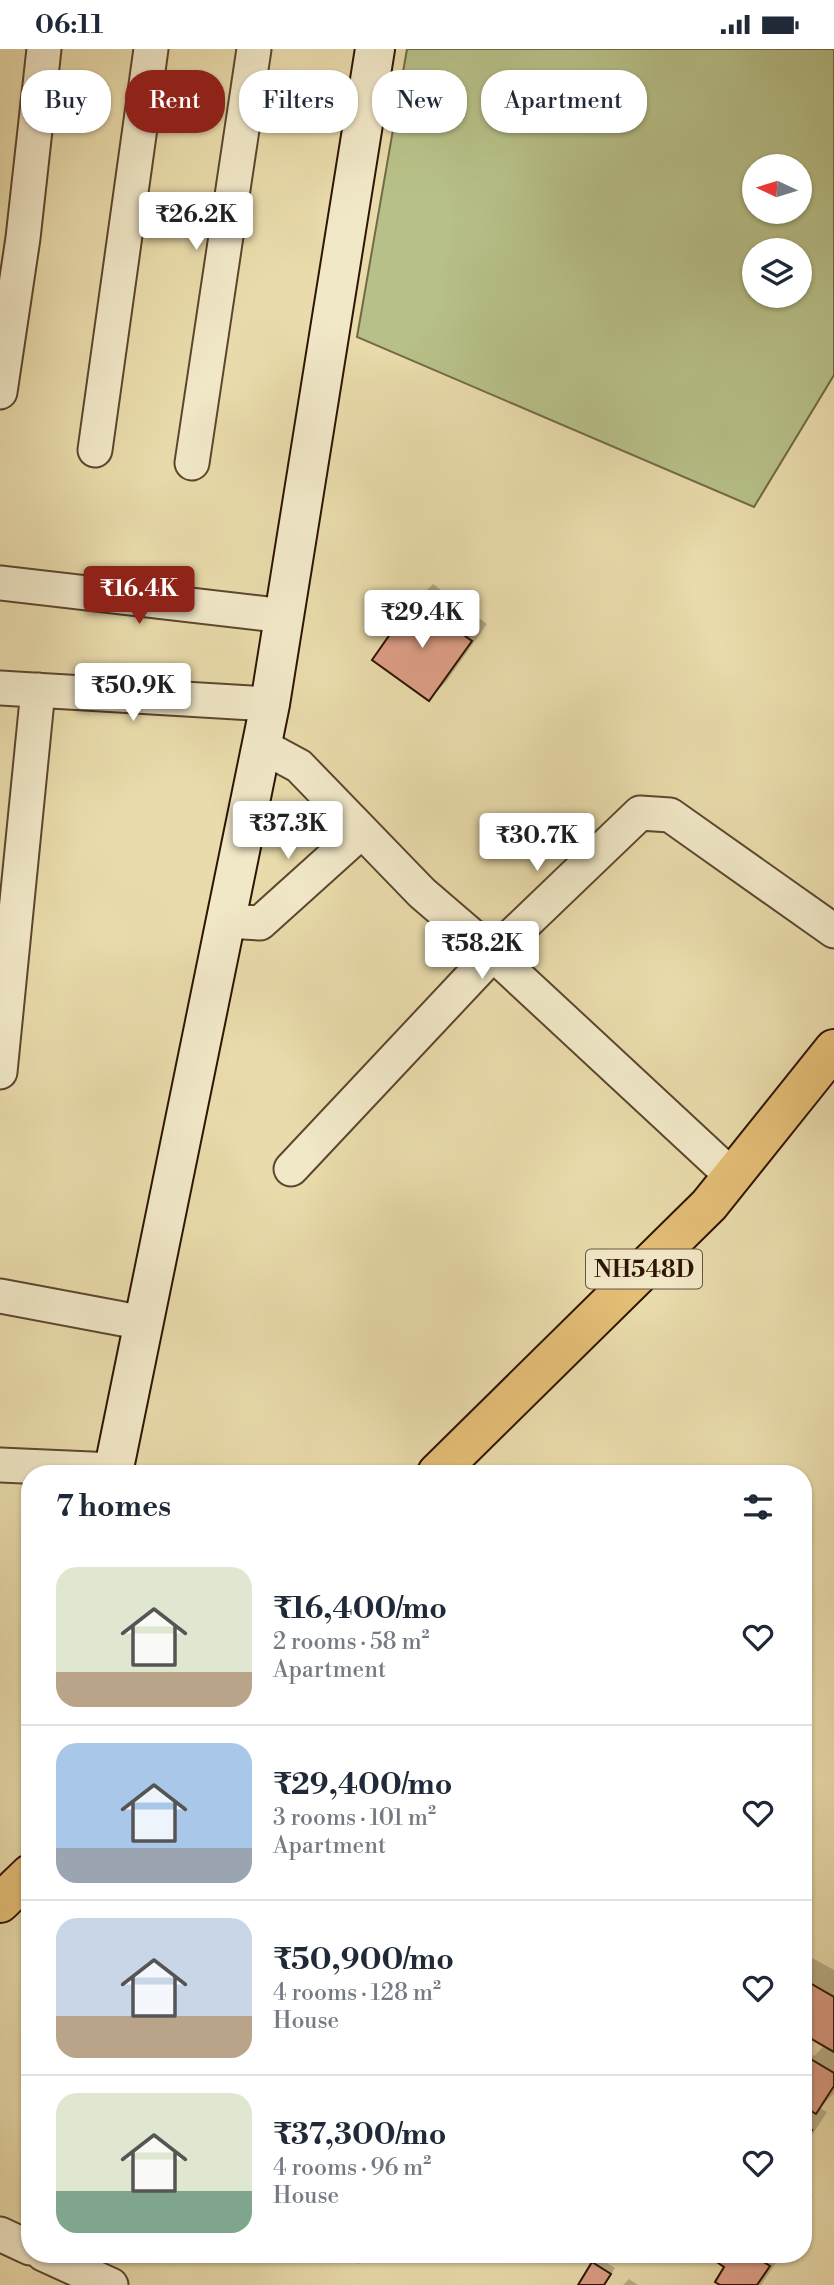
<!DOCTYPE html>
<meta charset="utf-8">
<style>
:root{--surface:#fff;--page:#f6f6f7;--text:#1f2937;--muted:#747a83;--line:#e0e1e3;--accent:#8f2418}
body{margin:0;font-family:"Libre Bodoni",serif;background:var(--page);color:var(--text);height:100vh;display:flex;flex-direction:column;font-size:26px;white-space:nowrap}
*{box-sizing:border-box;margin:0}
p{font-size:23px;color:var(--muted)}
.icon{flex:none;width:38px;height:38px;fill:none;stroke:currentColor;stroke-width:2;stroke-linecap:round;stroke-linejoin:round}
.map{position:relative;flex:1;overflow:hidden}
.panel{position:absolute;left:21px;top:1416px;width:791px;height:798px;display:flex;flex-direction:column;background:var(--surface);border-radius:28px;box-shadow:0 2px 5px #0004}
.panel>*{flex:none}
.top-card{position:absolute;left:21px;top:21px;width:793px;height:63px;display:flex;gap:14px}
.needle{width:46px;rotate:274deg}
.buttons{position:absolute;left:742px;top:105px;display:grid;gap:14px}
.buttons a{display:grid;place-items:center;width:70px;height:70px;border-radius:50%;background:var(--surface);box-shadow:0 2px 5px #0004;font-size:35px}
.price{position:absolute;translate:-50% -60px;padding:0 16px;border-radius:7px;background:#fff;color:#222;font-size:23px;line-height:46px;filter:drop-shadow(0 2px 4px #0008)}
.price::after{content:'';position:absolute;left:50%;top:42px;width:21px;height:16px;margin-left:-10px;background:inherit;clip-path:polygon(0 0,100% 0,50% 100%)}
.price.selected{background:var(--accent);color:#fff}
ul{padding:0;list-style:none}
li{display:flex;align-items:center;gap:21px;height:175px;padding:0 35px}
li+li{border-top:2px solid var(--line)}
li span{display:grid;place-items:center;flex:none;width:196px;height:140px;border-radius:21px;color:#555}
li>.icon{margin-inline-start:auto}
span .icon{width:84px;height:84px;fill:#fffc;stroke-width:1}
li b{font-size:30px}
h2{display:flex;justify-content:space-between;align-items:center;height:84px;padding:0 35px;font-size:30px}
.tag{padding:0 24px;border-radius:28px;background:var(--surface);box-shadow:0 2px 5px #0004;font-size:24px;line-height:63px}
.tag.selected{background:var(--accent);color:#fff}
.status{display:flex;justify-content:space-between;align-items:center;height:49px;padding:0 35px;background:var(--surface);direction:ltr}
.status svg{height:19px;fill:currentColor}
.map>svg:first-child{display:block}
.green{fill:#b7c088;stroke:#726a46;stroke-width:2;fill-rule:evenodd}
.shadow{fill:#0003}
.building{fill:#dd9e86;stroke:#2e1405;stroke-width:2}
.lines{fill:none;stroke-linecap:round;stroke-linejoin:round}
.street-casing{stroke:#5d462e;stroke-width:37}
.secondary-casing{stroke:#2e1405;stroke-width:42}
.highway-casing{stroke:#2e1405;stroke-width:42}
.street{stroke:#f1e8c8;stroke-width:33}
.secondary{stroke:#f1e8c8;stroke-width:38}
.highway{stroke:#e4be76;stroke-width:38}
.labels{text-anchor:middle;stroke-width:7;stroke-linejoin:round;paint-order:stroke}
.shield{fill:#f1e8c8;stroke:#685440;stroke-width:2}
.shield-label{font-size:23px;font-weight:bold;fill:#2e1405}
</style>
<div class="status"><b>06:11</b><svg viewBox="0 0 49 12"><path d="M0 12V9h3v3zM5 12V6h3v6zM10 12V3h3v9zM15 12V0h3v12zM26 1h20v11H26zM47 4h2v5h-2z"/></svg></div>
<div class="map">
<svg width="834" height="2236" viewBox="0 0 834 2236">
<rect width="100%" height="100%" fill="#e9dbab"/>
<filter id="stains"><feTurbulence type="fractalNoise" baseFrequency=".00286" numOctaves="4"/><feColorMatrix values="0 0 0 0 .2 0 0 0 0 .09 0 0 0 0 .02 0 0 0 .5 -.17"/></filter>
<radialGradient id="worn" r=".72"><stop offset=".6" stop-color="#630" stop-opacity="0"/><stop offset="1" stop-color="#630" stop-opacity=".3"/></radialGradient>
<path class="green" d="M407,0H834V326L754,458L357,288ZM754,117H800V163H754ZM754,201H800V247H754Z"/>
<path class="shadow" d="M433,535L487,575L446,633L429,650L374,610L416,552Z
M803,1904L834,1921V2044L820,2059L827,2063L803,2100V2000L814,2007L825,1996L803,1983Z
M803,2140L813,2146L803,2162Z
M708,2205H782L761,2236H723L727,2217Z
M598,2209L615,2219L605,2236H580Z
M629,2230L638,2236H623Z"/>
<path class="building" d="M414,551L472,592L429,652L372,611Z
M803,1930L834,1948V2003L803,1985Z
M809,2009L834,2024V2037L816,2065L803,2057V2018Z
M803,2076L812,2081L803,2094Z
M344,2205H362L358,2213Z
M705,2205H751L770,2217L757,2236H720L715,2233L724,2218Z
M592,2213L611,2225L604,2236H578Z"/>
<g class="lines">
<g class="street-casing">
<path id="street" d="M0,343L23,189L44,0
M95,401L151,0
M192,414L254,0
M0,534L285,567
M0,639L270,655
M262,697L299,717L422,844L493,905L732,1127
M226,872L260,874L361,783
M0,1023L38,641
M291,1120L493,905L640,764L670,766L834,882
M0,1247L144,1274
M0,1416L114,1421
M0,2185L30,2199
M43,2205L111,2236"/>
</g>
<g class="secondary-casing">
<path id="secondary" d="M113,1424L270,655L375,0"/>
</g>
<g class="highway-casing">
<path id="highway" d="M437,1424L709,1156L834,1000
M0,1854L30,1825"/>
</g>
<use href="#street" class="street"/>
<use href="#secondary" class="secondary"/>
<use href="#highway" class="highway"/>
</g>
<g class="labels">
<rect class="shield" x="586" y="1200.5" width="116" height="39" rx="5"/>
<g class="shield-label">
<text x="644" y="1228">NH548D</text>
</g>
</g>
<rect width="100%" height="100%" filter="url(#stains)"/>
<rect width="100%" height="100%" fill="url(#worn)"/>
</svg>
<div class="buttons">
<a><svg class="needle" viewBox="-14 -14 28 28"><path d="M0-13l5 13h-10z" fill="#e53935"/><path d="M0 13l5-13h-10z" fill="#747a83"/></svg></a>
<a><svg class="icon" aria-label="layers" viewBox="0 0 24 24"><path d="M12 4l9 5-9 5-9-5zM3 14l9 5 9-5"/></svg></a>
</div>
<b class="price" style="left:196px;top:203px">₹26.2K</b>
<b class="price selected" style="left:139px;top:577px">₹16.4K</b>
<b class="price" style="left:422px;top:601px">₹29.4K</b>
<b class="price" style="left:133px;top:674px">₹50.9K</b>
<b class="price" style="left:288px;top:812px">₹37.3K</b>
<b class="price" style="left:537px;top:824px">₹30.7K</b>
<b class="price" style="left:482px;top:932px">₹58.2K</b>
<div class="top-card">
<a class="tag">Buy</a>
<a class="tag selected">Rent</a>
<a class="tag">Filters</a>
<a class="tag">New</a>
<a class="tag">Apartment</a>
</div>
<section class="panel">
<h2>7 homes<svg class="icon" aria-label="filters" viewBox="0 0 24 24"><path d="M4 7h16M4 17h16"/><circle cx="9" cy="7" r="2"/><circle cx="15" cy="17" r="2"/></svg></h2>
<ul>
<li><span style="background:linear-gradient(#dfe7d0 75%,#b9a48a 0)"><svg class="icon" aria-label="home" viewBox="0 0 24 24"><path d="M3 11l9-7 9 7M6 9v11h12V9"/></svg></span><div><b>₹16,400/mo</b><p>2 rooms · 58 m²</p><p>Apartment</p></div><svg class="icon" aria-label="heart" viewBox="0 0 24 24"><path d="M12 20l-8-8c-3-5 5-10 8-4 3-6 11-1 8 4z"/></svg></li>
<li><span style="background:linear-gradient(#a9c7e8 75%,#9aa5b1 0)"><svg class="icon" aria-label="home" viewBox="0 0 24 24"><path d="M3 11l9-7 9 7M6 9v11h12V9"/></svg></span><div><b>₹29,400/mo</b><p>3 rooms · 101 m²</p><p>Apartment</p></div><svg class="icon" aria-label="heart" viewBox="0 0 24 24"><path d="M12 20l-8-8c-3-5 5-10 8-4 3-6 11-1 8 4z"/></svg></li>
<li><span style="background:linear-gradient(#c9d6e8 70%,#b9a48a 0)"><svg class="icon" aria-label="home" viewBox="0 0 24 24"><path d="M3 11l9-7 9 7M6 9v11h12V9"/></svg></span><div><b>₹50,900/mo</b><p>4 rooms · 128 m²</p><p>House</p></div><svg class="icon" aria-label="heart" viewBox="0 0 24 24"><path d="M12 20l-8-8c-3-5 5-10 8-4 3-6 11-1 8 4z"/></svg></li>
<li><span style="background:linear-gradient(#dfe7d0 70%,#7fa58c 0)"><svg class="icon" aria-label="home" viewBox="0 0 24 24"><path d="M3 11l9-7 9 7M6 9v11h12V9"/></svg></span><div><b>₹37,300/mo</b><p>4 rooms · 96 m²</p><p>House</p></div><svg class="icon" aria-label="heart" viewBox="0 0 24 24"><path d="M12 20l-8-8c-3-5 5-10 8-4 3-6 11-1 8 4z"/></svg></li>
</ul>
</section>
</div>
